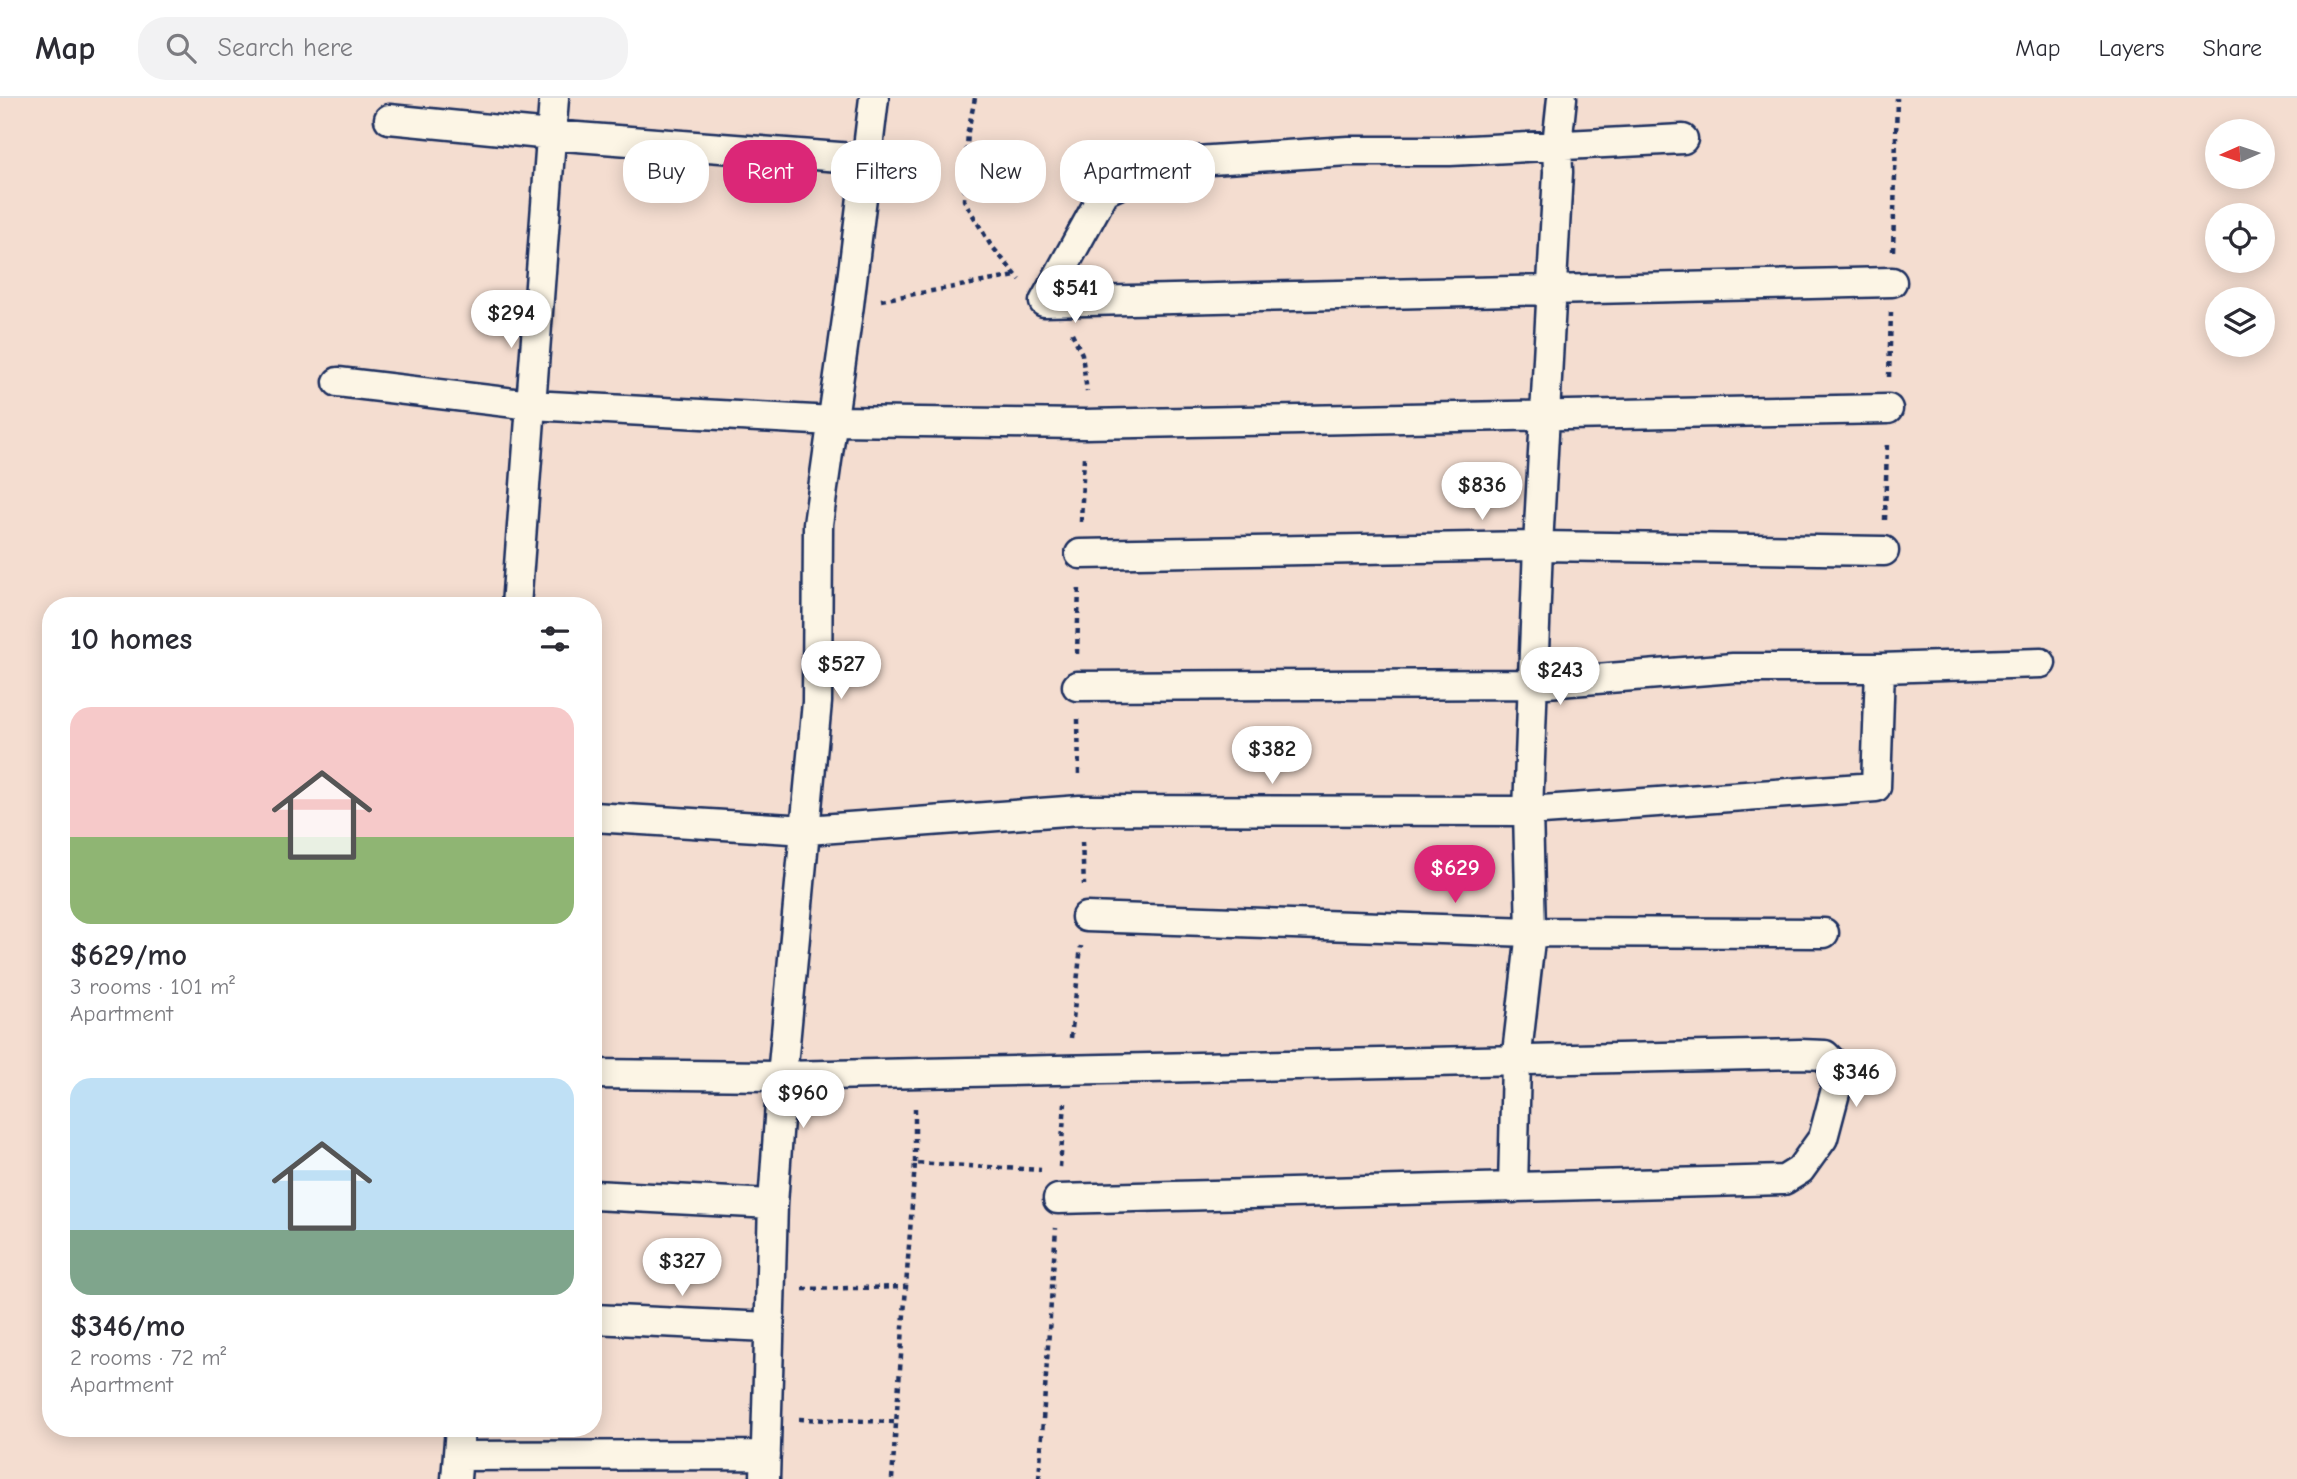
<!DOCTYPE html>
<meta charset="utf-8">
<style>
:root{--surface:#fff;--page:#f2f2f3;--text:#2b2b33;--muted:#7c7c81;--line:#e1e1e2;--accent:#db2777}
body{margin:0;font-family:"Comic Neue",sans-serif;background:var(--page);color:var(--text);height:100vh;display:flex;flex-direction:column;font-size:26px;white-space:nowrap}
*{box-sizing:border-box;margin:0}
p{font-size:23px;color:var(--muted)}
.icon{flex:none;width:38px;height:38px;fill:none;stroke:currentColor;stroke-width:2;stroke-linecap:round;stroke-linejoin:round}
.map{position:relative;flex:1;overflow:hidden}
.side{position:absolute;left:42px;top:499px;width:560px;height:840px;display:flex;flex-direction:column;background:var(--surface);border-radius:28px;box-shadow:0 4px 18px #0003}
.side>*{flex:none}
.top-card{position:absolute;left:623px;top:42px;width:665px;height:63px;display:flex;gap:14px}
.needle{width:46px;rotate:267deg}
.buttons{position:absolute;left:2205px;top:21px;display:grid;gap:14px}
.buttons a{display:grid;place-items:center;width:70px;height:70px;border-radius:50%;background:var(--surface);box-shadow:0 4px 18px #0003;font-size:35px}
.price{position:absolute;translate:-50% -60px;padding:0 16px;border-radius:24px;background:#fff;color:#222;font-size:23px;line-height:46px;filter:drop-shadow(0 2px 4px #0008)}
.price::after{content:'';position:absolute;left:50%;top:42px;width:21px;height:16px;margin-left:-10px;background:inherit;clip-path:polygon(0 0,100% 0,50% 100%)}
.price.active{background:var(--accent);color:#fff}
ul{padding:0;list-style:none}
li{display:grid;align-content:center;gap:14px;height:371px;padding:0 28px}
li span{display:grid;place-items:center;height:217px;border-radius:21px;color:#555}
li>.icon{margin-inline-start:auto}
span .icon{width:126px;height:126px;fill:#fffc;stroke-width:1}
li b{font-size:30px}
h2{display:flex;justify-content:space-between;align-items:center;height:84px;padding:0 28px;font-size:30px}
.pill{padding:0 24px;border-radius:28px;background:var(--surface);box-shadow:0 4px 18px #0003;font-size:24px;line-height:63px}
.pill.active{background:var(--accent);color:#fff}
header{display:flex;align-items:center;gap:42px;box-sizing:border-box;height:98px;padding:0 35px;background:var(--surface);border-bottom:2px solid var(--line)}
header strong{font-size:33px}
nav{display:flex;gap:38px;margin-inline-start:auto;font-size:24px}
.search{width:490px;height:63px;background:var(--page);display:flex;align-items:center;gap:18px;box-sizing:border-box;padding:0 24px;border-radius:28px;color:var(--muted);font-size:26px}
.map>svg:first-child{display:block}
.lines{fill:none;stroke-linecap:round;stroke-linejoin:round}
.street-casing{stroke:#1b2f5e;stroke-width:33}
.path{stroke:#1b2f5e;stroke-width:4.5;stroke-dasharray:5 5;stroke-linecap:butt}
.street{stroke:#fcf5e5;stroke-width:28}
</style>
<header>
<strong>Map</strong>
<div class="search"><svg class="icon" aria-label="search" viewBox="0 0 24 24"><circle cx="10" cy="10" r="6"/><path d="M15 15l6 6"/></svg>Search here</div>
<nav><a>Map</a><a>Layers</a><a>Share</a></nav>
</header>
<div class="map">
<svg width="2297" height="1381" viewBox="0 0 2297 1381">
<rect width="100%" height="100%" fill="#f4ddd0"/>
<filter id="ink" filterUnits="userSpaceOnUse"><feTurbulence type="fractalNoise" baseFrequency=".0143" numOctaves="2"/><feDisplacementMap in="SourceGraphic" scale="14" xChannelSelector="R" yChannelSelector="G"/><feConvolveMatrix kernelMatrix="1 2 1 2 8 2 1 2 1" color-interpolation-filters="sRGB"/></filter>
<g filter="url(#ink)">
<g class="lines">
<g class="street-casing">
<path id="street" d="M389,21L551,37L866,61
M1683,41L1450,53H1348L1165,65L1105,93L1044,204L1892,184
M338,284L531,307L833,323L1085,326L1888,311
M1080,456L1538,448L1884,453
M516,508L554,0
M1077,588L1534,586L1733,570H1880L2041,565
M593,719L807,732L1080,712L1528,713L1876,689L1880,570
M1086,819L1531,834L1824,835
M593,976L782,978L817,604L818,426L849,207L874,0
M1513,1090L1516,964L1531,834L1528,713L1538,448L1558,74L1557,47L1562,0
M593,1097L773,1106L782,978L1800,956L1825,957L1831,963L1836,991L1823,1040L1800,1072L1784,1082L1058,1101
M593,1221L769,1229
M458,1358L766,1357
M456,1381L460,1330
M765,1381L773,1106"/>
</g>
<path class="path" d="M975,0L968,33L964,102L990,146L1020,182
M1893,153L1897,0
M881,202L1016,178
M1072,235L1082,256L1087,294
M1889,279L1891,214
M1885,422L1887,344
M1081,424L1084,359
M1077,556L1079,488
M1078,621L1079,679
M1082,744L1084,787
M1071,940L1081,848
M915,1065V1006
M1060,1069L1065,1005
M803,1191L905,1189
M799,1321L896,1324
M892,1381L915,1065L1041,1072
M1039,1381L1056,1130"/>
<use href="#street" class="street"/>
</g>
</g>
</svg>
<div class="buttons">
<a><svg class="needle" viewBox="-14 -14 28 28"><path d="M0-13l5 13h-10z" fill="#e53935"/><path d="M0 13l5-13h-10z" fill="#7c7c81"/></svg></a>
<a><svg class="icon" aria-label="locate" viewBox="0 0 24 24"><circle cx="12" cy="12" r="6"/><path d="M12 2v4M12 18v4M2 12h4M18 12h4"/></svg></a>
<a><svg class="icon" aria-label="layers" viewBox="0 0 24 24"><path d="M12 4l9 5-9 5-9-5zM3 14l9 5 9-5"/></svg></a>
</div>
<b class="price" style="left:1075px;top:227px">$541</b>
<b class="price" style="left:511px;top:252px">$294</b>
<b class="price" style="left:1482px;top:424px">$836</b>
<b class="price" style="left:841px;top:603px">$527</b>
<b class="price" style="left:1560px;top:609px">$243</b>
<b class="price" style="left:1272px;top:688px">$382</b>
<b class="price active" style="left:1455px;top:807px">$629</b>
<b class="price" style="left:1856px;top:1011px">$346</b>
<b class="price" style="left:803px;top:1032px">$960</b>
<b class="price" style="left:682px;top:1200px">$327</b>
<div class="top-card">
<a class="pill">Buy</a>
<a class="pill active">Rent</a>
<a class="pill">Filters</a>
<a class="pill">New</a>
<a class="pill">Apartment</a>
</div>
<section class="side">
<h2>10 homes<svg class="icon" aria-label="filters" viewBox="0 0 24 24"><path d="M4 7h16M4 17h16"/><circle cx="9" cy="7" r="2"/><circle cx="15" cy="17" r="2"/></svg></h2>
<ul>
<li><span style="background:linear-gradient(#f6c9c9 60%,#8fb573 0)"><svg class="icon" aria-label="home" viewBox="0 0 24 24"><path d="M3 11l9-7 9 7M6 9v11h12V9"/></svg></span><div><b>$629/mo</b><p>3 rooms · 101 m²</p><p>Apartment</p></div></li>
<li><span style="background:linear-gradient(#bfe0f5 70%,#7fa58c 0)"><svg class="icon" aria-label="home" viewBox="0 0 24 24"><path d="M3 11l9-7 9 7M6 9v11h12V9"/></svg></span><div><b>$346/mo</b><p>2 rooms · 72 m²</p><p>Apartment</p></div></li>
</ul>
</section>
</div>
